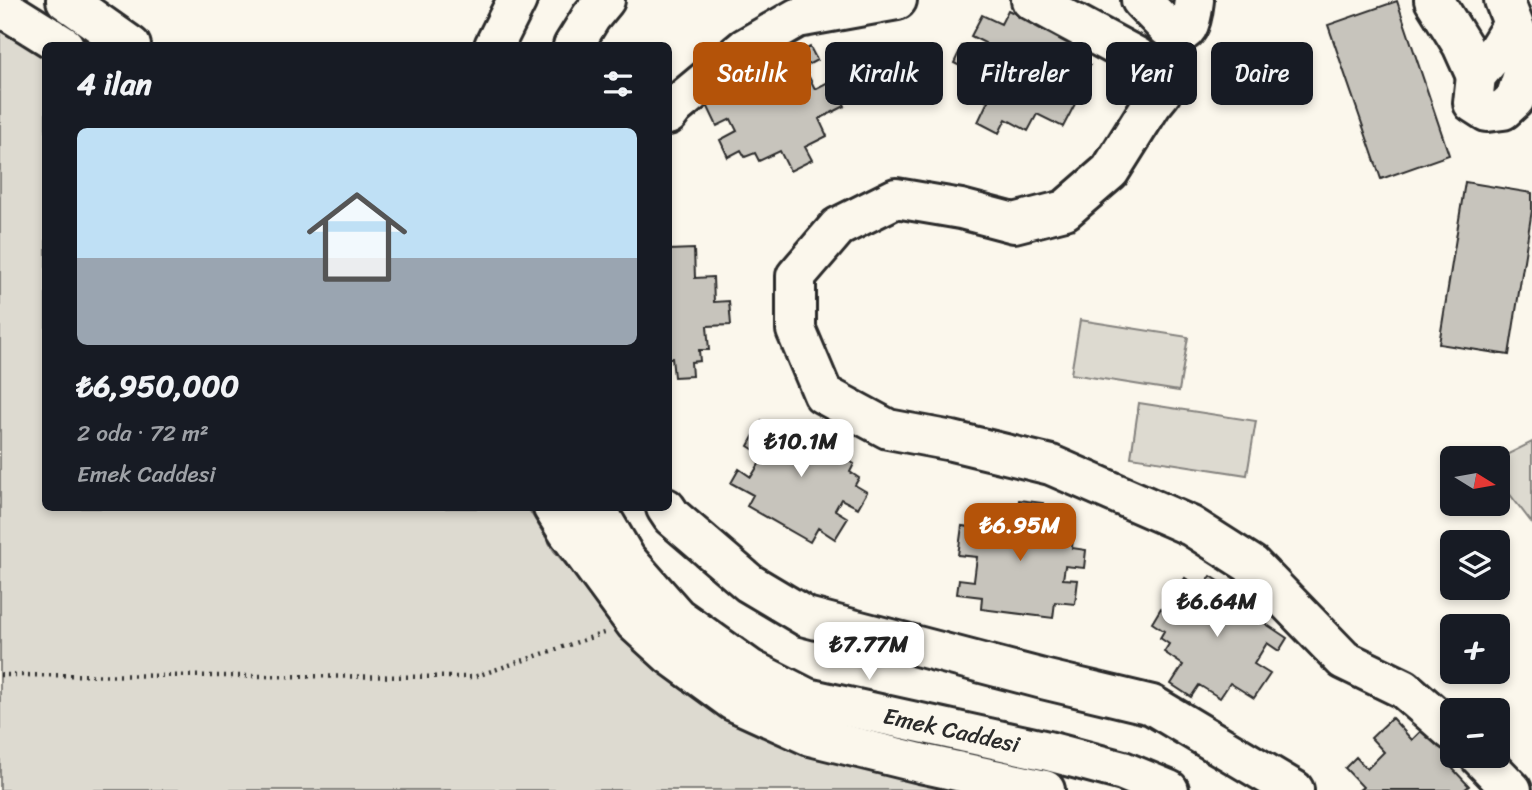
<!DOCTYPE html>
<html lang="tr">
<meta charset="utf-8">
<style>
:root{--surface:#171b24;--page:#242831;--text:#f1f3f6;--muted:#9ea1a6;--line:#363941;--accent:#b45309}
body{margin:0;font-family:Sriracha,sans-serif;background:var(--page);color:var(--text);height:100vh;display:flex;flex-direction:column;font-size:26px;white-space:nowrap}
*{box-sizing:border-box;margin:0}
p{font-size:23px;color:var(--muted)}
.icon{flex:none;width:38px;height:38px;fill:none;stroke:currentColor;stroke-width:2;stroke-linecap:round;stroke-linejoin:round}
.map{position:relative;flex:1;overflow:hidden}
.panel{position:absolute;left:42px;top:42px;width:630px;height:469px;display:flex;flex-direction:column;background:var(--surface);border-radius:10px;box-shadow:0 4px 10px #0003}
.panel>*{flex:none}
.guide{position:absolute;left:693px;top:42px;width:665px;height:63px;display:flex;gap:14px}
.needle{width:46px;rotate:101deg}
.buttons{position:absolute;left:1440px;top:446px;display:grid;gap:14px}
.buttons a{display:grid;place-items:center;width:70px;height:70px;border-radius:10px;background:var(--surface);box-shadow:0 4px 10px #0003;font-size:35px}
.price{position:absolute;translate:-50% -60px;padding:0 16px;border-radius:14px;background:#fff;color:#222;font-size:23px;line-height:46px;filter:drop-shadow(0 2px 4px #0008)}
.price::after{content:'';position:absolute;left:50%;top:42px;width:21px;height:16px;margin-left:-10px;background:inherit;clip-path:polygon(0 0,100% 0,50% 100%)}
.price.selected{background:var(--accent);color:#fff}
ul{padding:0;list-style:none}
li{display:grid;align-content:center;gap:14px;height:371px;padding:0 35px}
li+li{border-top:2px solid var(--line)}
li span{display:grid;place-items:center;height:217px;border-radius:10px;color:#555}
li>.icon{margin-inline-start:auto}
span .icon{width:126px;height:126px;fill:#fffc;stroke-width:1}
li b{font-size:30px}
h2{display:flex;justify-content:space-between;align-items:center;height:84px;padding:0 35px;font-size:30px}
.pill{padding:0 24px;border-radius:10px;background:var(--surface);box-shadow:0 4px 10px #0003;font-size:24px;line-height:63px}
.pill.selected{background:var(--accent);color:#fff}
.map>svg:first-child{display:block}
.green{fill:#dddad0;stroke:#84827e;stroke-width:2}
.building{fill:#c7c4bc;stroke:#2b2b2b;stroke-width:2}
.lines{fill:none;stroke-linecap:round;stroke-linejoin:round}
.minor-casing{stroke:#2b2b2b;stroke-width:44}
.path{stroke:#2b2b2b;stroke-width:4.5;stroke-dasharray:2 5;stroke-linecap:butt}
.minor{stroke:#fbf7ec;stroke-width:38}
.labels{text-anchor:middle;stroke-width:5;stroke-linejoin:round;paint-order:stroke}
.street-label{font-size:23px;fill:#2b2b2b;stroke:#fbf7ec}
</style>
<div class="map">
<svg width="1532" height="790" viewBox="0 0 1532 790">
<rect width="100%" height="100%" fill="#fbf7ec"/>
<filter id="ink" filterUnits="userSpaceOnUse"><feTurbulence type="fractalNoise" baseFrequency=".0143" numOctaves="2"/><feDisplacementMap in="SourceGraphic" scale="14" xChannelSelector="R" yChannelSelector="G"/><feConvolveMatrix kernelMatrix="1 2 1 2 8 2 1 2 1" color-interpolation-filters="sRGB"/></filter>
<g filter="url(#ink)">
<path class="green" d="M0,21L46,46V508H528L554,551L615,622L972,790H0Z
M1080,320L1188,337L1179,391L1071,374Z
M1139,403L1256,421L1247,475L1131,457Z
M1532,442V523L1498,479V459Z"/>
<path class="building" d="M1397,1L1449,155L1381,179L1328,25Z
M1008,10L1072,43L1067,53L1090,65L1083,78L1070,72L1059,93L1076,102L1063,127L1037,114L1028,131L1006,119L999,133L978,122L988,101L968,91L972,82L963,77L966,69L954,63L962,46L979,55L985,43L971,36L982,15L1001,24Z
M810,47L817,60L804,67L815,89L832,80L845,106L819,119L827,136L805,147L812,160L790,171L780,151L759,161L755,153L745,157L741,150L728,157L720,140L737,131L731,119L717,126L707,105L725,96L718,81L782,48L787,59Z
M1465,182L1532,193V210L1509,355L1439,344Z
M694,249L695,278L713,277L714,302L729,301L731,325L707,326L709,350H699L700,361L691,362L692,376L674,377L672,358H668V250Z
M796,420L818,433L825,420L846,432L834,452L854,464L850,472L859,478L855,485L867,492L858,508L841,499L835,510L848,518L835,539L818,528L810,542L747,506L753,495L731,483L739,469L751,477L764,456L748,446L762,421L787,436Z
M1019,500L1043,503L1040,525L1063,528L1062,538L1073,539L1072,548L1086,550L1084,568L1065,566L1063,579L1078,580L1075,604L1055,602L1053,618L981,609L982,597L957,594L959,579L974,581L977,557L958,555L962,526L991,530L993,511L1017,514Z
M1211,576L1272,615L1266,624L1287,638L1279,651L1267,643L1254,664L1270,674L1254,698L1230,683L1220,698L1199,685L1191,697L1171,684L1183,665L1164,652L1169,644L1160,638L1164,631L1152,623L1161,608L1178,618L1185,607L1172,599L1185,578L1202,589Z
M1392,718L1412,740L1425,727L1452,736V756H1466L1453,769L1469,786L1464,790H1359L1363,787L1345,768L1356,757L1367,769L1384,752L1371,738Z"/>
<g class="lines">
<g class="minor-casing">
<g id="minor">
<path d="M66,0L131,46"/>
<path d="M1031,0L1137,57"/>
<path d="M1141,0L1167,27C1190,44 1192,16 1194,0"/>
<path d="M1434,0L1462,45L1476,76"/>
<path d="M1504,0L1521,44L1524,71L1515,99L1503,110L1487,112L1473,103L1476,76L1497,50L1513,24"/>
<path d="M0,6L64,46"/>
<path d="M494,46L517,0"/>
<path d="M573,46L591,17L605,0"/>
<path d="M1161,93L1152,104L1110,171L1065,210L1014,223L961,209L896,198L838,227L796,276V330L823,394L888,429L952,441L1051,465L1191,526L1252,565L1344,660L1404,689L1452,731"/>
<path d="M668,115L674,107L745,48L797,18L897,0"/>
<path d="M553,508L568,532L635,623L670,655L733,701L810,736L920,763L1045,790"/>
<path id="s1" d="M596,508L626,559L677,617L750,669L807,698L1048,751L1123,771L1169,790"/>
<path d="M666,508L672,517L749,583L806,617L1047,680L1152,705L1294,790"/>
<path d="M1479,756L1512,790"/>
</g>
</g>
<path class="path" d="M0,675L474,677L604,633"/>
<use href="#minor" class="minor"/>
</g>
</g>
<g class="labels">
<g class="street-label">
<text dy="8" stroke="none"><textPath href="#s1" startOffset="438">Emek Caddesi</textPath></text>
</g>
</g>
</svg>
<div class="buttons">
<a><svg class="needle" viewBox="-14 -14 28 28"><path d="M0-13l5 13h-10z" fill="#e53935"/><path d="M0 13l5-13h-10z" fill="#9ea1a6"/></svg></a>
<a><svg class="icon" aria-label="layers" viewBox="0 0 24 24"><path d="M12 4l9 5-9 5-9-5zM3 14l9 5 9-5"/></svg></a>
<a>+</a>
<a>−</a>
</div>
<b class="price" style="left:801px;top:479px">₺10.1M</b>
<b class="price selected" style="left:1020px;top:563px">₺6.95M</b>
<b class="price" style="left:1217px;top:639px">₺6.64M</b>
<b class="price" style="left:869px;top:682px">₺7.77M</b>
<div class="guide">
<a class="pill selected">Satılık</a>
<a class="pill">Kiralık</a>
<a class="pill">Filtreler</a>
<a class="pill">Yeni</a>
<a class="pill">Daire</a>
</div>
<section class="panel">
<h2>4 ilan<svg class="icon" aria-label="filters" viewBox="0 0 24 24"><path d="M4 7h16M4 17h16"/><circle cx="9" cy="7" r="2"/><circle cx="15" cy="17" r="2"/></svg></h2>
<ul>
<li><span style="background:linear-gradient(#bfe0f5 60%,#9aa5b1 0)"><svg class="icon" aria-label="home" viewBox="0 0 24 24"><path d="M3 11l9-7 9 7M6 9v11h12V9"/></svg></span><div><b>₺6,950,000</b><p>2 oda · 72 m²</p><p>Emek Caddesi</p></div></li>
</ul>
</section>
</div>
